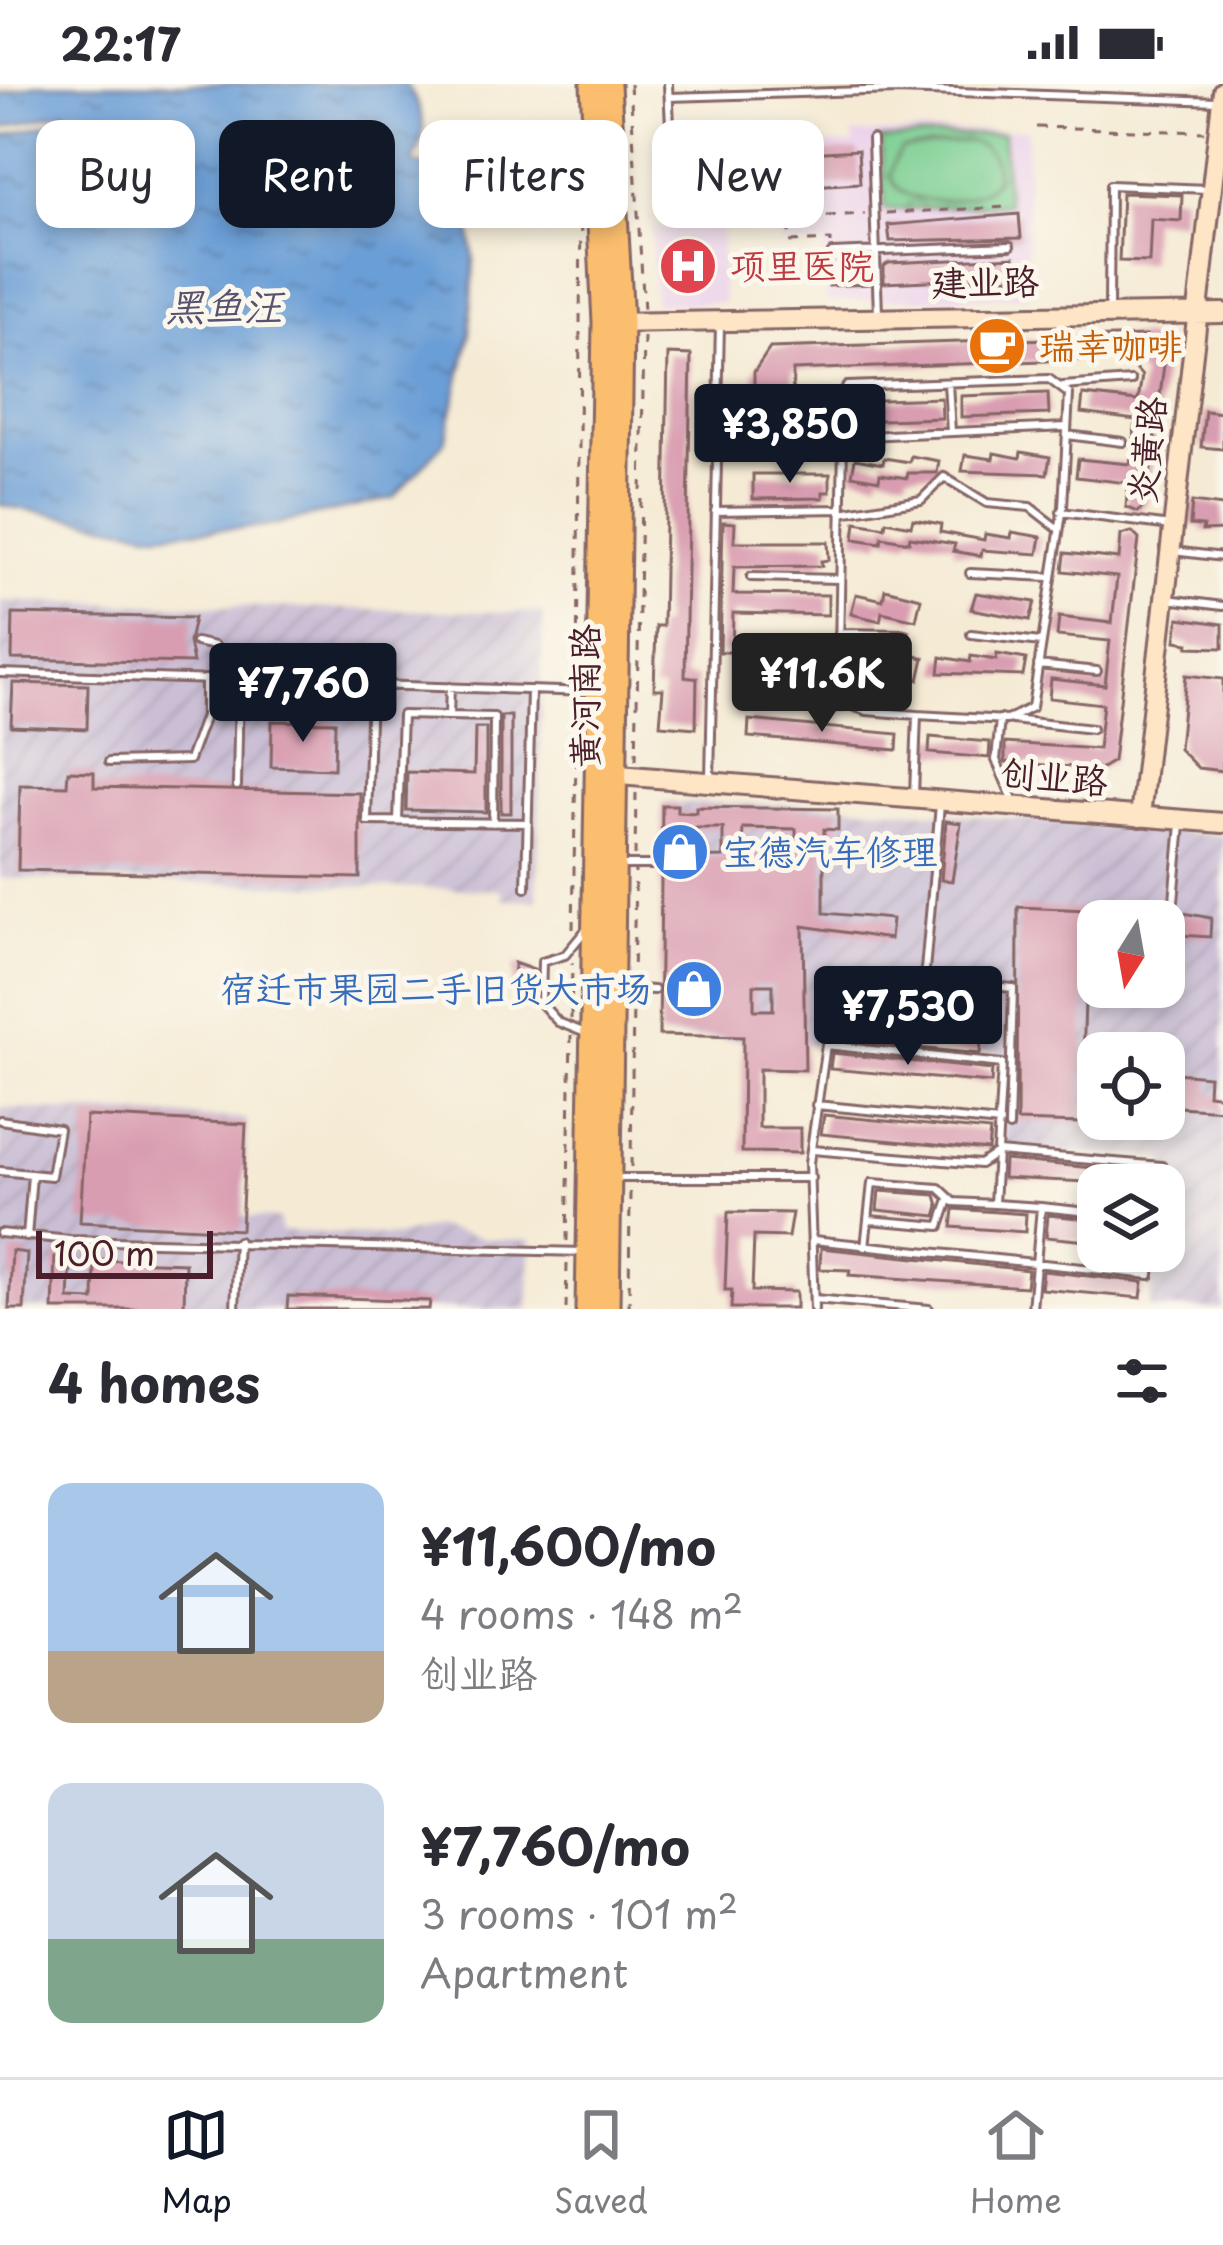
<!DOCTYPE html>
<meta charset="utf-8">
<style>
:root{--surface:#fff;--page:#f7f7f7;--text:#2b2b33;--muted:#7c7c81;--line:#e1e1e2;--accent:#111827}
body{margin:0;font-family:"Playpen Sans","LXGW WenKai TC",sans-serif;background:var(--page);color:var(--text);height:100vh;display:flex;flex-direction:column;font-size:45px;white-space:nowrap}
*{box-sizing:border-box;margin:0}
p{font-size:39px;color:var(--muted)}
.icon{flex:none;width:66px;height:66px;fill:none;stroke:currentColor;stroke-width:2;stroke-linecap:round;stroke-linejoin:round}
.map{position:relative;height:1225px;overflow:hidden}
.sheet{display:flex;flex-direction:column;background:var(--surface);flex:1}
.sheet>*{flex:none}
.banner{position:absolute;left:36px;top:36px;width:1152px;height:108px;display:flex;gap:24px}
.needle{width:78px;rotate:191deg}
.buttons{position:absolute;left:1077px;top:816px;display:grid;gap:24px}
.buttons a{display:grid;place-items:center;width:108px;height:108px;border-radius:24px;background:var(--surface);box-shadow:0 6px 18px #0003;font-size:60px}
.scale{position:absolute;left:36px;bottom:30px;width:177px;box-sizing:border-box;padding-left:12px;border:6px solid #4a1f2b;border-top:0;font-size:33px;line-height:42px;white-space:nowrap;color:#4a1f2b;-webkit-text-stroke:9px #fbf7ec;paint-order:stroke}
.price{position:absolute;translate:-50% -102px;padding:0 27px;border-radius:12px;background:var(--accent);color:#fff;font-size:39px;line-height:78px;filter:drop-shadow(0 3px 6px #0008)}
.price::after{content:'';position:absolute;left:50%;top:72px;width:36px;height:27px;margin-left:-18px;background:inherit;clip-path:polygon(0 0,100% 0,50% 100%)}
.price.selected{background:#222;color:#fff}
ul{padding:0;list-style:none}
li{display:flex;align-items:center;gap:36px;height:300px;padding:0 48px}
li span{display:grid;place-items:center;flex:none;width:336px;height:240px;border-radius:24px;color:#555}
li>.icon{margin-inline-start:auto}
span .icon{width:144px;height:144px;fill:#fffc;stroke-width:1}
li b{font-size:51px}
h2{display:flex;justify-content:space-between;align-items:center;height:144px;padding:0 48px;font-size:51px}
.chip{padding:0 42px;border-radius:24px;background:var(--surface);box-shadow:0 6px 18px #0003;font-size:42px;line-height:108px}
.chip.selected{background:var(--accent);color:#fff}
.status{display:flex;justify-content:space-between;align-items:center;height:84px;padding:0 60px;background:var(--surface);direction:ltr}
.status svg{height:33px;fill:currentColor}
.tab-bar{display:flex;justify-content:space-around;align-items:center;height:168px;border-top:3px solid var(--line);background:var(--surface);font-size:33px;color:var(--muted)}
.tab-bar a{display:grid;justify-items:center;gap:6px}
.tab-bar .selected{color:var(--accent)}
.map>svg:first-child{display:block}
.built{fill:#ebd1eb}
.industrial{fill:url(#industrial-furrows);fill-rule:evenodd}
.park{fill:url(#park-crowns);stroke:#61765e;stroke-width:3}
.garden{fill:#78cd90;stroke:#61765e;stroke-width:3}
.water{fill:url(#water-ripples);stroke:#5a5e80;stroke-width:3}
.building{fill:#d99db1;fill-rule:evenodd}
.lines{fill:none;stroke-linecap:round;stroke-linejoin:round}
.lane-casing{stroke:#866666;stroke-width:12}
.secondary-casing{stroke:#866666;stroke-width:24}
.primary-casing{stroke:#866666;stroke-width:27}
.path{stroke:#866666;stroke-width:3;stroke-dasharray:9 9;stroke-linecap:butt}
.lane{stroke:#fff;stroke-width:6}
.secondary{stroke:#fde5c5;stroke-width:18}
.primary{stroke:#fbbe6e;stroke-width:21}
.labels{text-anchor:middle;stroke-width:10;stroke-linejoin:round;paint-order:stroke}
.health-label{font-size:36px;fill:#be3a42;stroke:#fbf7ec;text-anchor:start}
.street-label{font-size:36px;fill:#4a1f2b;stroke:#fbf7ec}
.food-label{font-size:36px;fill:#c56008;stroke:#fbf7ec;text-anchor:start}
.shop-label{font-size:36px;fill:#366cbe;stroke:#fbf7ec;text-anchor:start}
.water-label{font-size:39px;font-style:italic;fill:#57526f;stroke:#fbf7ec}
</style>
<div class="status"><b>22:17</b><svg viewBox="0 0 49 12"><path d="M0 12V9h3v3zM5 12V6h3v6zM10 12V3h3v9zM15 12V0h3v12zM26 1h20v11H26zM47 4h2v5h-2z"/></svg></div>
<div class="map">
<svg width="1223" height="1225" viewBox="0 0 1223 1225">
<defs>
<pattern id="industrial-furrows" width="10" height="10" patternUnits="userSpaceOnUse" patternTransform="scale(3)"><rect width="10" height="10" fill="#cbbfd5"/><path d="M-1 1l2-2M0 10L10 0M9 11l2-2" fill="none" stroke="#b0a4b7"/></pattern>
<pattern id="park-crowns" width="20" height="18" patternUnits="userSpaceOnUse" patternTransform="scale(3)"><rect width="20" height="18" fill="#78cd90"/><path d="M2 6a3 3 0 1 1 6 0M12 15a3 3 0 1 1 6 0" fill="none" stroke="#64a676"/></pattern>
<pattern id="water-ripples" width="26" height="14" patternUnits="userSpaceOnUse" patternTransform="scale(3)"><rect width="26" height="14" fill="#6a9ed6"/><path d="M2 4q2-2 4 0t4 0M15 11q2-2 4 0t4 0" fill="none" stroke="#5980ae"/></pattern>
</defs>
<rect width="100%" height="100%" fill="#fbf7ec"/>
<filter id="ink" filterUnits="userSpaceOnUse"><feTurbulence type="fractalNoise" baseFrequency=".00833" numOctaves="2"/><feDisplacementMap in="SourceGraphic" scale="24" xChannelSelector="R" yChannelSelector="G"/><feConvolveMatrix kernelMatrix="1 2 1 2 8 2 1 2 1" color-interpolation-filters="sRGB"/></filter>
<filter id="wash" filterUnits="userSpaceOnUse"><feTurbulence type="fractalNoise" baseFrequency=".004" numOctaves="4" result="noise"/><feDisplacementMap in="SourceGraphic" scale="48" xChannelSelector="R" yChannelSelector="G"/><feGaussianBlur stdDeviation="2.7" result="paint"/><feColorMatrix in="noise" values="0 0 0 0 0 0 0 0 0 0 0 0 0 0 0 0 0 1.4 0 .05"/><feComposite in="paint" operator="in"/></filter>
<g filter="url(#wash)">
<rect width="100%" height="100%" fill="#f5ebd5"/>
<path class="built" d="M1027,45V212L826,218L824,161H782L781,135H772L769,62L853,60V50Z
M722,143L723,219L655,220L651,144Z"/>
<path class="industrial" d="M0,517L543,529L537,816L503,815L502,806L0,794Z
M664,719L842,721L1223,752V1225H1149L1155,1167H1164L1165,1075L1005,1063L1007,970L661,952ZM1098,837H1164V903H1098ZM1098,969H1164V1035H1098Z
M0,1024L247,1035L243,1133L279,1135L280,1147L397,1152L436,1143L489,1155L531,1156L529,1225H0Z"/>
<path class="park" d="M1003,49L1007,120L885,126L881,55Z"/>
<path class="garden" d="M967,57C989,61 998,74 995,96C969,131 857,122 902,65Z"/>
<path class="water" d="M39,0H406C425,28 429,48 413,78L466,98L474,175L470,250L445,357L394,414L263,443L156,449L0,421V53L61,36L65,27L0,45V10Z"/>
<g id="blocks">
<path class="building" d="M858,66L860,99L776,104L774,71Z
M1122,109L1182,111L1181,137L1151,135L1149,178L1119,177Z
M1019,130L1021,154L890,157L888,141Z
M1014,173L1015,193L884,199V182L889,179Z
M862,181L869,183V200L829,202L828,183Z
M1146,252L1165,273L1146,420L1138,428L1126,423L1128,399L1076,393L1078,375L1130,380L1136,336L1081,329L1083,311L1138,317L1142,292L1126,274L793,286L791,359H754V288L770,264Z
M668,270L691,271L685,593L697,594L696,644L660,641L663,605H654L656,542H663Z
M1048,309L1049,330L961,333V312Z
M941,314L942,334L854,337V317Z
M1205,327L1223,329V365L1201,363Z
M1021,368L1050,373L1047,390L962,387L965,371L993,375L994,369L1020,374Z
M911,372L939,377L937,389H908L907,394L880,390L879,396L852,391L855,375L883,380L884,374L909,378Z
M753,390H830V408H823V414L753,415Z
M1192,418L1223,422V446L1202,447L1203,442L1190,441Z
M913,435L941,440L940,448L984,456L985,450L1011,454L1012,448L1041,453L1038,470L982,466L981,472L953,467L955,460L910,453L909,458L882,453L881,459L854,455L856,438L885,443L886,437L911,442Z
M723,438L735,439L734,458H828L829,476L821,477L822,482L734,483L733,510L828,511V531L733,529L732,568H720Z
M1132,448L1139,455L1113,677L1100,685L1005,678V659L1098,665L1103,620L1049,614L1051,595L1105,601L1110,557L1057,552L1059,533L1112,539L1117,493L1063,487L1065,469L1119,475L1121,451Z
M885,505L921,514L916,536L882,528L880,537L851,530L856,510L883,516Z
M976,509L1035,518L1030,536L971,525Z
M13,530L194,534L189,558L193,579L12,575Z
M1179,534L1223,540V564L1188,563L1189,559L1176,557Z
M889,566L924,574L919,596L886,588L884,597L855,590L860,570L886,576Z
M997,570L1026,575L1023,592L939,589L941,573L970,578L971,572L996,576Z
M749,574L827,575L826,595L749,593Z
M1186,591L1223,595V687L1198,684L1179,665Z
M13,599L88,601L87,645L11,642Z
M501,632H511V729H501Z
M749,636L898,650L897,666L748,653Z
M272,637L335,638L334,685L271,683Z
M475,644H486V728L406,726L407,688L474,690Z
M930,653L990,658L989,674L929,669Z
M68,687L94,688V703L360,709V794L18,786L20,701L67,702Z
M662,721H677V728L696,729V723L838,725V746L824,745V829L892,835L890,855L803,842L805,986L759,985V1044H800V1069L742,1068L743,953L659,951ZM677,744H723V773L677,774ZM743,744L796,745V779H772V762H742ZM754,901H773V926H754Z
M946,737L961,739L952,797L941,796Z
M1018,823L1088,826L1081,1039L1017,1037Z
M1167,826L1211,834L1210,853L1164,850Z
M514,879L534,886V903L513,907Z
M827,897L985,910L980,970L822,955Z
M832,969L992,986L991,999L830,985Z
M1164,988L1209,992L1208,1010L1223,1012V1026L1164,1022Z
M824,1031L990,1047L988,1066L821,1050Z
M86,1032L246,1040L241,1146L80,1138Z
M1004,1076L1151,1089L1150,1101L1003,1094Z
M879,1107L936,1111L939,1122L936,1132L877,1126Z
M954,1125L1026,1130L1025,1148L952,1143Z
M728,1128L792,1129L788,1153L754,1152L752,1207L796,1208V1224H731L732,1206H725Z
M1048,1131L1098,1136V1158L1046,1153Z
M821,1164L1028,1186L1026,1203L849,1191L850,1186L820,1185Z
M12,1167L27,1169L24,1225H9Z
M55,1173L71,1174L69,1215L94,1216L95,1176L185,1179L184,1225H53Z
M1043,1187L1143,1198L1141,1214L1041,1205Z
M288,1212L430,1217L429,1225H287Z"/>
</g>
</g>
<g filter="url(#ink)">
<use href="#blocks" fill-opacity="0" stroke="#866666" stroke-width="3"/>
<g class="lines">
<g class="lane-casing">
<path id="lane" d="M668,0L674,126
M669,13L898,6L1218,17
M872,55L878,230
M832,169L1010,162
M1109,224L1110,101L1208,105
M948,299L951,348
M1063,302L1131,297
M1067,351L1123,358
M843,353L1067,343
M801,356H843
M715,427L841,425
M1061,428L1171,442
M841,429L921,416L944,393L987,419L1030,423L1057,444
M1173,467L1223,473
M970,489L1049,493
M751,493L840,495
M1167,515L1223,522
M839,549L905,550
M971,550L1041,558
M196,558L215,562L216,596
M754,558L839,560
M1038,581L1097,587
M0,589L592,608
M371,601L367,737L528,739
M756,617L843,623
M449,632L450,603
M1000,635L996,676L1014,718
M1012,636L1092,645
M109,678L189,676L205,632V595
M710,695L720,240
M237,702L239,597
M914,711L917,631L1007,636L1032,623L1063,423L1069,310L1049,295L847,302L844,308L838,617L867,627L917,631
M398,737L402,631L494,633L493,739
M620,781H658
M526,804L531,606
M1174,817L1181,740
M585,847L565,871L542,878L541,919L558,938L588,950
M852,890L1013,904L1009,1043
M924,897L940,721
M617,904L654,906
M816,1021L1000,1039
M0,1036L59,1045L51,1092L0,1087
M812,1066L980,1080L998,1068L1162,1082L1160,1101
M616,1094H811
M1041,1123L1098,1129
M869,1136L940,1142L949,1116
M0,1149L70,1156L585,1168
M27,1153L32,1091
M813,1156L1150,1191L1152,1167
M865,1163L872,1099L939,1104L954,1118L994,1120
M814,1215L929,1225
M235,1225L238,1157
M814,1225L809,1079L826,961L1002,980L994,1120L1041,1123L1032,1225"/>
</g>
<g class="secondary-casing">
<path id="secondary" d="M610,239L1223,229
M606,690L1223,739
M1140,733L1223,7"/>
</g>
<g class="primary-casing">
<path id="primary" d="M587,1225L604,239L592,0
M608,1225L622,239L609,0"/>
</g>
<path class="path" d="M630,0L644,226
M1036,43L1204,48
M886,129L1010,123
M831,160V156L790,158L788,134L865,130
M577,599L581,123
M636,676L644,253
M635,772L636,709
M573,845L577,615
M633,898L635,787
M571,935L572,879
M631,1083L633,913
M567,1157L571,951
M566,1225L567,1179
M629,1225L630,1105"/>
<use href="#lane" class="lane"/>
<use href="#secondary" class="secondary"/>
<use href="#primary" class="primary"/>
</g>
</g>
<defs>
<g id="hospital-disc" transform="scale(3)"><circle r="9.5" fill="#e0444e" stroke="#fbf7ec"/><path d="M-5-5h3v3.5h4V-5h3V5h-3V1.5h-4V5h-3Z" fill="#fff"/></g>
<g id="cafe-disc" transform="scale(3)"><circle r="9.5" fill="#e8710a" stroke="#fbf7ec"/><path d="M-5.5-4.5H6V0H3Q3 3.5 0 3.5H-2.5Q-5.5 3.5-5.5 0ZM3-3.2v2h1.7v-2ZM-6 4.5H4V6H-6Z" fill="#fff"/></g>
<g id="shop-disc" transform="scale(3)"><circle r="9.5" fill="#3f7fe0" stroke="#fbf7ec"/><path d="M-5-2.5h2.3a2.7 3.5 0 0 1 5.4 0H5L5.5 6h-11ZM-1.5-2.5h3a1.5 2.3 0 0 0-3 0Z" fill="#fff"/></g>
</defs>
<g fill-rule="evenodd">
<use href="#hospital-disc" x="688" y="182"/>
<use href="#cafe-disc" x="997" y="262"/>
<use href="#shop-disc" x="680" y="768"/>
<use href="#shop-disc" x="694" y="905"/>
</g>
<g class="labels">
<g class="health-label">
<text x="730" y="195">项里医院</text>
</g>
<g class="street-label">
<text transform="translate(985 198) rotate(-1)" y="13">建业路</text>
<text transform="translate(1147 366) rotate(-84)" y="13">炎黄路</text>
<text transform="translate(585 612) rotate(-90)" y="13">黄河南路</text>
<text transform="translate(1054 693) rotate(5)" y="13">创业路</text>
</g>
<g class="food-label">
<text x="1039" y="275">瑞幸咖啡</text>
</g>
<g class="shop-label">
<text x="722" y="781">宝德汽车修理</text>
<text x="652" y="918" text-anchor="end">宿迁市果园二手旧货大市场</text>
</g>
<g class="water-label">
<text x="224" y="237">黑鱼汪</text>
</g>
</g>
</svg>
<div class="buttons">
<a><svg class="needle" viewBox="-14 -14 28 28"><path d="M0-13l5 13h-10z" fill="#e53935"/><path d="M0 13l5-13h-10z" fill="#7c7c81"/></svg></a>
<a><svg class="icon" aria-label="locate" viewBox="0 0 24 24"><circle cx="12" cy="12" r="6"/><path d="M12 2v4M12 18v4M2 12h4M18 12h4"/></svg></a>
<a><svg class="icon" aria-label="layers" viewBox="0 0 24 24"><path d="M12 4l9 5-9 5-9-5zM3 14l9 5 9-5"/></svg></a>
</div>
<div class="scale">100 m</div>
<b class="price" style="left:790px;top:402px">¥3,850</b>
<b class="price selected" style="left:822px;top:651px">¥11.6K</b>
<b class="price" style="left:303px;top:661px">¥7,760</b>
<b class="price" style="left:908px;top:984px">¥7,530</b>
<div class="banner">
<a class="chip">Buy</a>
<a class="chip selected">Rent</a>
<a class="chip">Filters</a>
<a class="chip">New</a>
</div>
</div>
<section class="sheet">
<h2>4 homes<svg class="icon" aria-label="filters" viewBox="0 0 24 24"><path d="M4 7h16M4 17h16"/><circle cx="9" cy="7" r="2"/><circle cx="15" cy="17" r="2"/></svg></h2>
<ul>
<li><span style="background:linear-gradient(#a9c7e8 70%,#b9a48a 0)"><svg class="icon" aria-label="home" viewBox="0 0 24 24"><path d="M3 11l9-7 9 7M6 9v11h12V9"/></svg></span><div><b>¥11,600/mo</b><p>4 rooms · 148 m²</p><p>创业路</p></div></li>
<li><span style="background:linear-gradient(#c9d6e8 65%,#7fa58c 0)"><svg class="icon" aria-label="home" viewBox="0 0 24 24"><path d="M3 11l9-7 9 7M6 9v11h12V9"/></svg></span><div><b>¥7,760/mo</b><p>3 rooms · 101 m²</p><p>Apartment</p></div></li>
</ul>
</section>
<nav class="tab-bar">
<a class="selected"><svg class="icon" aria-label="map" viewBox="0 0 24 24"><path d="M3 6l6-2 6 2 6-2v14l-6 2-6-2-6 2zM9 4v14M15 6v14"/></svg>Map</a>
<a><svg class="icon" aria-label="saved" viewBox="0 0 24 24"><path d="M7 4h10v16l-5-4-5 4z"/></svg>Saved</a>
<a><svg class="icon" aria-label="home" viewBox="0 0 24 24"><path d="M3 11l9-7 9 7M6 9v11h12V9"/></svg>Home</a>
</nav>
